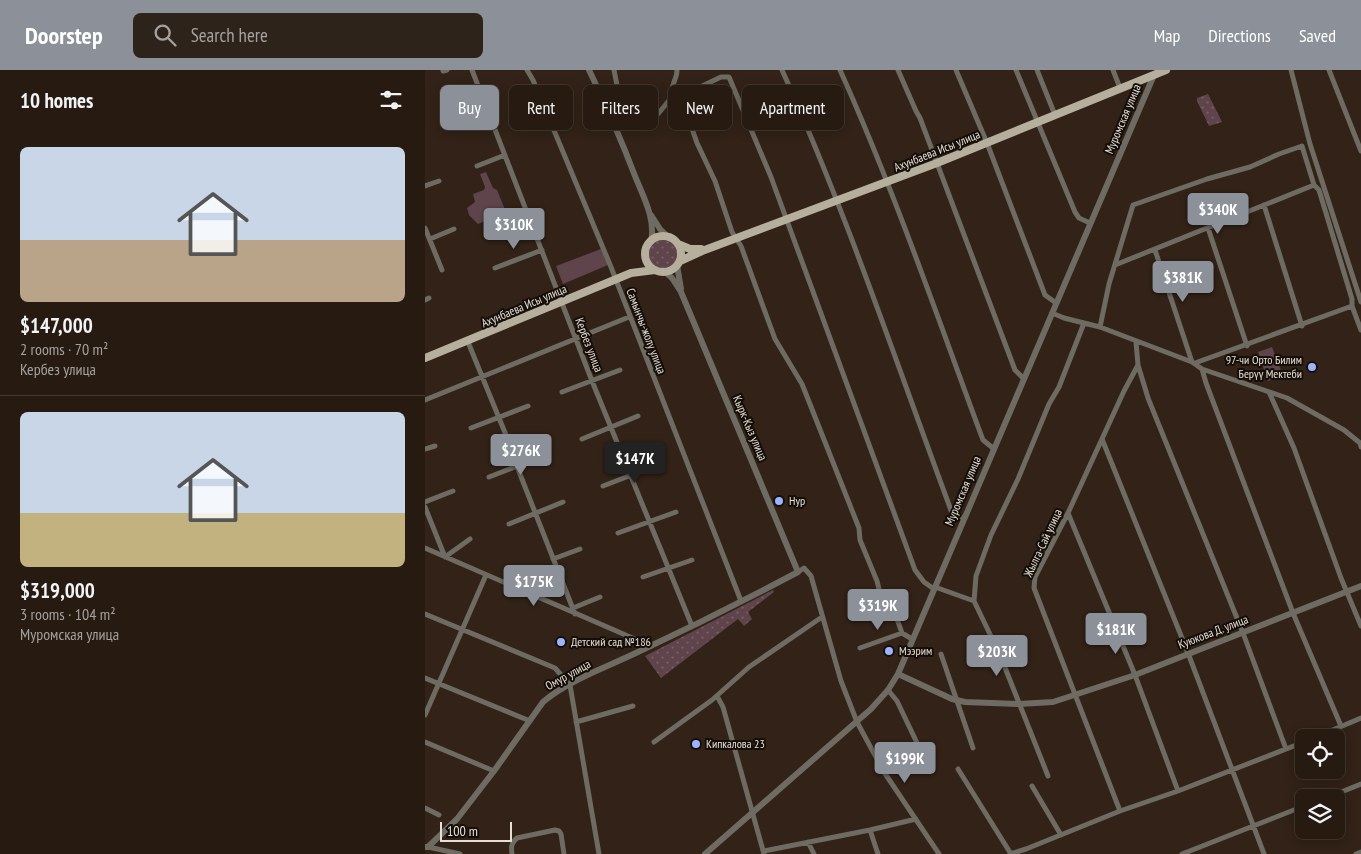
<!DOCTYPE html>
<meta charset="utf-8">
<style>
:root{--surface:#261a11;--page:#2e231a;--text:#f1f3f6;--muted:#a4a19f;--line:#423831;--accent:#8c9099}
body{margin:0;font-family:"PT Sans Narrow",sans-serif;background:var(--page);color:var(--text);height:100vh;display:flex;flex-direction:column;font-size:19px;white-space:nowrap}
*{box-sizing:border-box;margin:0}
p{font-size:16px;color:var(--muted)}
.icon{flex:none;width:28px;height:28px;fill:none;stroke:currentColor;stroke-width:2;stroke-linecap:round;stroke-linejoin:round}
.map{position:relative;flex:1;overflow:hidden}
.side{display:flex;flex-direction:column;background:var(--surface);width:425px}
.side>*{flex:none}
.banner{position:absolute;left:15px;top:15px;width:475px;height:45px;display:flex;gap:10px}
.tools{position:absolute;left:870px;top:659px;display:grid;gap:10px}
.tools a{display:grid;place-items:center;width:50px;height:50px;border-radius:8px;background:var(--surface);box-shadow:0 2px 12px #0003,0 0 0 1px var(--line);font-size:25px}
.scale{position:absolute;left:15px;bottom:12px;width:72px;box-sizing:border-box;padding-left:5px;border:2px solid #e8ded6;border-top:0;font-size:14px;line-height:18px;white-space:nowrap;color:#e8ded6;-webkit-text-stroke:4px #140e09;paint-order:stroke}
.price{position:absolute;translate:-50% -42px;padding:0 11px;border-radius:5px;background:var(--accent);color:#fff;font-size:16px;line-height:32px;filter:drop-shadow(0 1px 2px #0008)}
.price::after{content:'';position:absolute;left:50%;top:30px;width:15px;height:11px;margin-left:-8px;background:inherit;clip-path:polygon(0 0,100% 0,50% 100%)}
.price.current{background:#222;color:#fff}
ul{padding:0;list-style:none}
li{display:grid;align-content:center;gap:10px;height:265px;padding:0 20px}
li+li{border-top:1px solid var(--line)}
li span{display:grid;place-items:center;height:155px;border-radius:8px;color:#555}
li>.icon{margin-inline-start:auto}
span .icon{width:90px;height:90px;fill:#fffc;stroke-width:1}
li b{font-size:21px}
h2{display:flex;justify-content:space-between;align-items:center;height:60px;padding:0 20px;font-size:21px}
.pill{padding:0 18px;border-radius:8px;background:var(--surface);box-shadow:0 2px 12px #0003,0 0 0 1px var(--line);font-size:18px;line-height:45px}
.pill.current{background:var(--accent);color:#fff}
header{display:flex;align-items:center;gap:30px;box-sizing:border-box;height:70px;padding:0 25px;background:var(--accent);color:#fff}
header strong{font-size:24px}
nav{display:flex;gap:28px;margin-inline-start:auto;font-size:18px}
.search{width:350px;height:45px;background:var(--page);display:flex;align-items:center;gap:12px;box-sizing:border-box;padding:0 18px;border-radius:8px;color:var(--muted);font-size:19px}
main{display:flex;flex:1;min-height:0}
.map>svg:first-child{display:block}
.grass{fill:url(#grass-dots)}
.garden{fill:#5f444c}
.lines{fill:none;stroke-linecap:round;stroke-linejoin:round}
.minor{stroke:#6e6b62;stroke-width:5}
.tertiary{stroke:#6e6b62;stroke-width:6}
.primary{stroke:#b7af9d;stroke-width:8}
.poi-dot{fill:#9cb4fd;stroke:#140e09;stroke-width:2}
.labels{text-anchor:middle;stroke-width:4;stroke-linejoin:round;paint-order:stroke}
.street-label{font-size:12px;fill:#e8ded6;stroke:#140e09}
.poi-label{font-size:12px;fill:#e8ded6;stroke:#140e09;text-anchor:start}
</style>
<header>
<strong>Doorstep</strong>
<div class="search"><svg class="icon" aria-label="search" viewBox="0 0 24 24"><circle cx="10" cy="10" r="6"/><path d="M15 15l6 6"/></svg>Search here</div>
<nav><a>Map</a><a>Directions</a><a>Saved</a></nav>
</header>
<main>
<section class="side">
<h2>10 homes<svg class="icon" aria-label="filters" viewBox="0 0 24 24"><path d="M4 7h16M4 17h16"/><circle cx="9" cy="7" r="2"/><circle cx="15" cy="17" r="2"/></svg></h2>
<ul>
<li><span style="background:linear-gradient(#c9d6e8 60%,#b9a48a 0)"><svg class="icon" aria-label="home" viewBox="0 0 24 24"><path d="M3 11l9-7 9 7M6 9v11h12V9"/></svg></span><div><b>$147,000</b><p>2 rooms · 70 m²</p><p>Кербез улица</p></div></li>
<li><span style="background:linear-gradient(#c9d6e8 65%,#c2b280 0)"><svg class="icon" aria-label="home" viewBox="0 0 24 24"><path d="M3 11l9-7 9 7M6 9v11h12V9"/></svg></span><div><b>$319,000</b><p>3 rooms · 104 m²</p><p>Муромская улица</p></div></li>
</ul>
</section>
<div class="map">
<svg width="936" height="784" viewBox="0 0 936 784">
<defs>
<pattern id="grass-dots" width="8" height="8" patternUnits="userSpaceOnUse" patternTransform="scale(1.25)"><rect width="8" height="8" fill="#5f444c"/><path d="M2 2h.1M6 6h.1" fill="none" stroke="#765f65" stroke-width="1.8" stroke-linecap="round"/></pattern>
</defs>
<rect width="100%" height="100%" fill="#322217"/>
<path class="grass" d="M783,24L797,52L784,56L772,31V28Z
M224 184a14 14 0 1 1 28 0a14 14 0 1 1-28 0Z
M348,520L349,522L323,542L327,549L319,556L313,549L236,608L220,586Z"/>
<path class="garden" d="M61,102L68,118L72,120L81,142L53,154L44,145L42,138L50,132L48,124L59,120L60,117L55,104Z
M176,179L183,195L138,214L131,196Z
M847,277L858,306L843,311L833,282Z"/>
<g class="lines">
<path class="minor" d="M47,0L167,311L267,556
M102,0L108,10L186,197L316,531
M189,0L200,56L192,59
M357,0C422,144 472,295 527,443L539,448
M415,0C469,120 512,246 558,370L569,379
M473,0L491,41L495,48L590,300L599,309
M531,0L562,73L620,225L631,233
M591,0L650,142L654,148L665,153
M612,0L630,45
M688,0L695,18
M866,0L885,74L936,232
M904,0L936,81
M18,1L22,0
M246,28C245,14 252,11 252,0
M252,28L264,50L272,73L290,111L307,162L316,176L350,269L377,314L434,458L435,470L452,511L455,523L462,538L472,549L477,563L487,569
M38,48L62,38
M200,56L233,44L246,28H252L296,7H304L346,107L490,500L499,512L509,519
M52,96L80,85
M0,116L14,111
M839,135L877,256
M0,158L17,200
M783,158L822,276
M5,169L29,159
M730,180L767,292
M690,195L889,115
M70,198L117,180
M0,230L4,228
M927,236L936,260
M627,243L639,248L675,257L767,292L777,299L862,328L919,360L935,373L936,377
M675,257L684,214L708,135L782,109L825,97L854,84L877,76L889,115L894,120L927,229V236L770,293
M43,272L92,392L93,399L150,544
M713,295L723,328L818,563L861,679
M777,299L781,313L868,543L916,656
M137,322L195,300
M844,322L869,378L916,508L936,556
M0,330L204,247
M46,358L103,336
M157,369L213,346
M677,369L763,583L839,784
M0,379L10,376
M64,407L121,385
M178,416L235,394
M0,432L28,421
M0,437L20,487L45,469
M643,443L710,605L753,721
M84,454L138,432
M193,463L251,442
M0,478L226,576
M128,489L155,479
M373,502L379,498L386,506L416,611L432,652L459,702L514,784
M218,507L267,490
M510,517L549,531L575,585L623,706
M549,531L551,506L566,465L593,409L624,334L634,317L659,253
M148,538L175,527
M0,544L130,598L145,615L174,784
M435,578L477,563
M516,584L548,678
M0,608L105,651
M463,620L472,631L493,675
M292,626L298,637L339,784
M0,645L61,505
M151,652L208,636
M889,668L936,648
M0,672L69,701
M229,672L287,630L324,597L397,547
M533,699L586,784
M607,716L636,765
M901,728L936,714
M0,738L14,745
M695,741L609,518L610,507L643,443L699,321L713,295L711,272
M445,760L453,784
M383,772L389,784
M3,777L35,784
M339,781L445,760L491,749
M87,784C86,777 86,773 92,768L130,760L134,761L136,764L139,784
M585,784L601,779L695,741L753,721L879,672
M757,784L879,736
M931,784L936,782"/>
<path class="tertiary" d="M164,0C181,35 196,69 210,106C218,126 231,149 226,172
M226,145L235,159L244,168
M252,195L256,219
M473,604L527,629L540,632L594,634L628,632L710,605L936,516
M0,777H3L32,749L69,701L118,632C142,611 184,596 213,582C266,557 320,530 373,502L256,222L247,208L240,202
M280,784L446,639L463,620L473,604L729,5"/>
<path class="primary" d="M220 184a18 18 0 1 1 36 0a18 18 0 1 1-36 0Z
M253,174L265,179H276
M255,191L277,181L512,93L741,0
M0,288L206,203L230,200"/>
</g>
<g class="poi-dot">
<circle cx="887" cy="297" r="5"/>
<circle cx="354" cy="431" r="5"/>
<circle cx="136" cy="572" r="5"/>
<circle cx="464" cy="581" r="5"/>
<circle cx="271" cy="674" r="5"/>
</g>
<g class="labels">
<g class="street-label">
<text transform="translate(698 49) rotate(-67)" y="4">Муромская улица</text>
<text transform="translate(512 81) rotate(-22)" y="4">Ахунбаева Исы улица</text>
<text transform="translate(99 236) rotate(-23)" y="4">Ахунбаева Исы улица</text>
<text transform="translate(221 261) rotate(69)" y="4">Самынчы-жолу улица</text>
<text transform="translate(164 275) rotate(69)" y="4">Кербез улица</text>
<text transform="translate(325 358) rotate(67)" y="4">Кырк-Кыз улица</text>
<text transform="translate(538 421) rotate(-67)" y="4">Муромская улица</text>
<text transform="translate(618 473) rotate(-65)" y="4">Жылга-Сай улица</text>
<text transform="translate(788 562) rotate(-21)" y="4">Куюкова Д. улица</text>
<text transform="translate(143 605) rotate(-29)" y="4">Омур улица</text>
</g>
<g class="poi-label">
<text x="877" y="294" text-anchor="end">97-чи Орто Билим<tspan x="877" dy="14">Берүү Мектеби</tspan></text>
<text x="364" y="435">Нур</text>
<text x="146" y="576">Детский сад №186</text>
<text x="474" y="585">Мээрим</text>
<text x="281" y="678">Кипкалова 23</text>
</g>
</g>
</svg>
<div class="tools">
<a><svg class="icon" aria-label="locate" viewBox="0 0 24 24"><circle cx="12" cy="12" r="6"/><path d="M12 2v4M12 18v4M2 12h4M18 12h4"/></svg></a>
<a><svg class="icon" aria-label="layers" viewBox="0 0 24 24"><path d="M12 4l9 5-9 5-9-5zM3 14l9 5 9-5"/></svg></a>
</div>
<div class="scale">100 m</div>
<b class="price" style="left:793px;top:165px">$340K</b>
<b class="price" style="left:89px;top:180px">$310K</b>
<b class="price" style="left:758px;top:233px">$381K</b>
<b class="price" style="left:96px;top:406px">$276K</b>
<b class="price current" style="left:210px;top:414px">$147K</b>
<b class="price" style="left:109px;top:537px">$175K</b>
<b class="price" style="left:453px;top:561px">$319K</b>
<b class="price" style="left:691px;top:585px">$181K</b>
<b class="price" style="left:572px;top:607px">$203K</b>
<b class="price" style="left:480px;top:714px">$199K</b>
<div class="banner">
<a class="pill current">Buy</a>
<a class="pill">Rent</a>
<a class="pill">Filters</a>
<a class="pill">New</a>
<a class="pill">Apartment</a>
</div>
</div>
</main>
